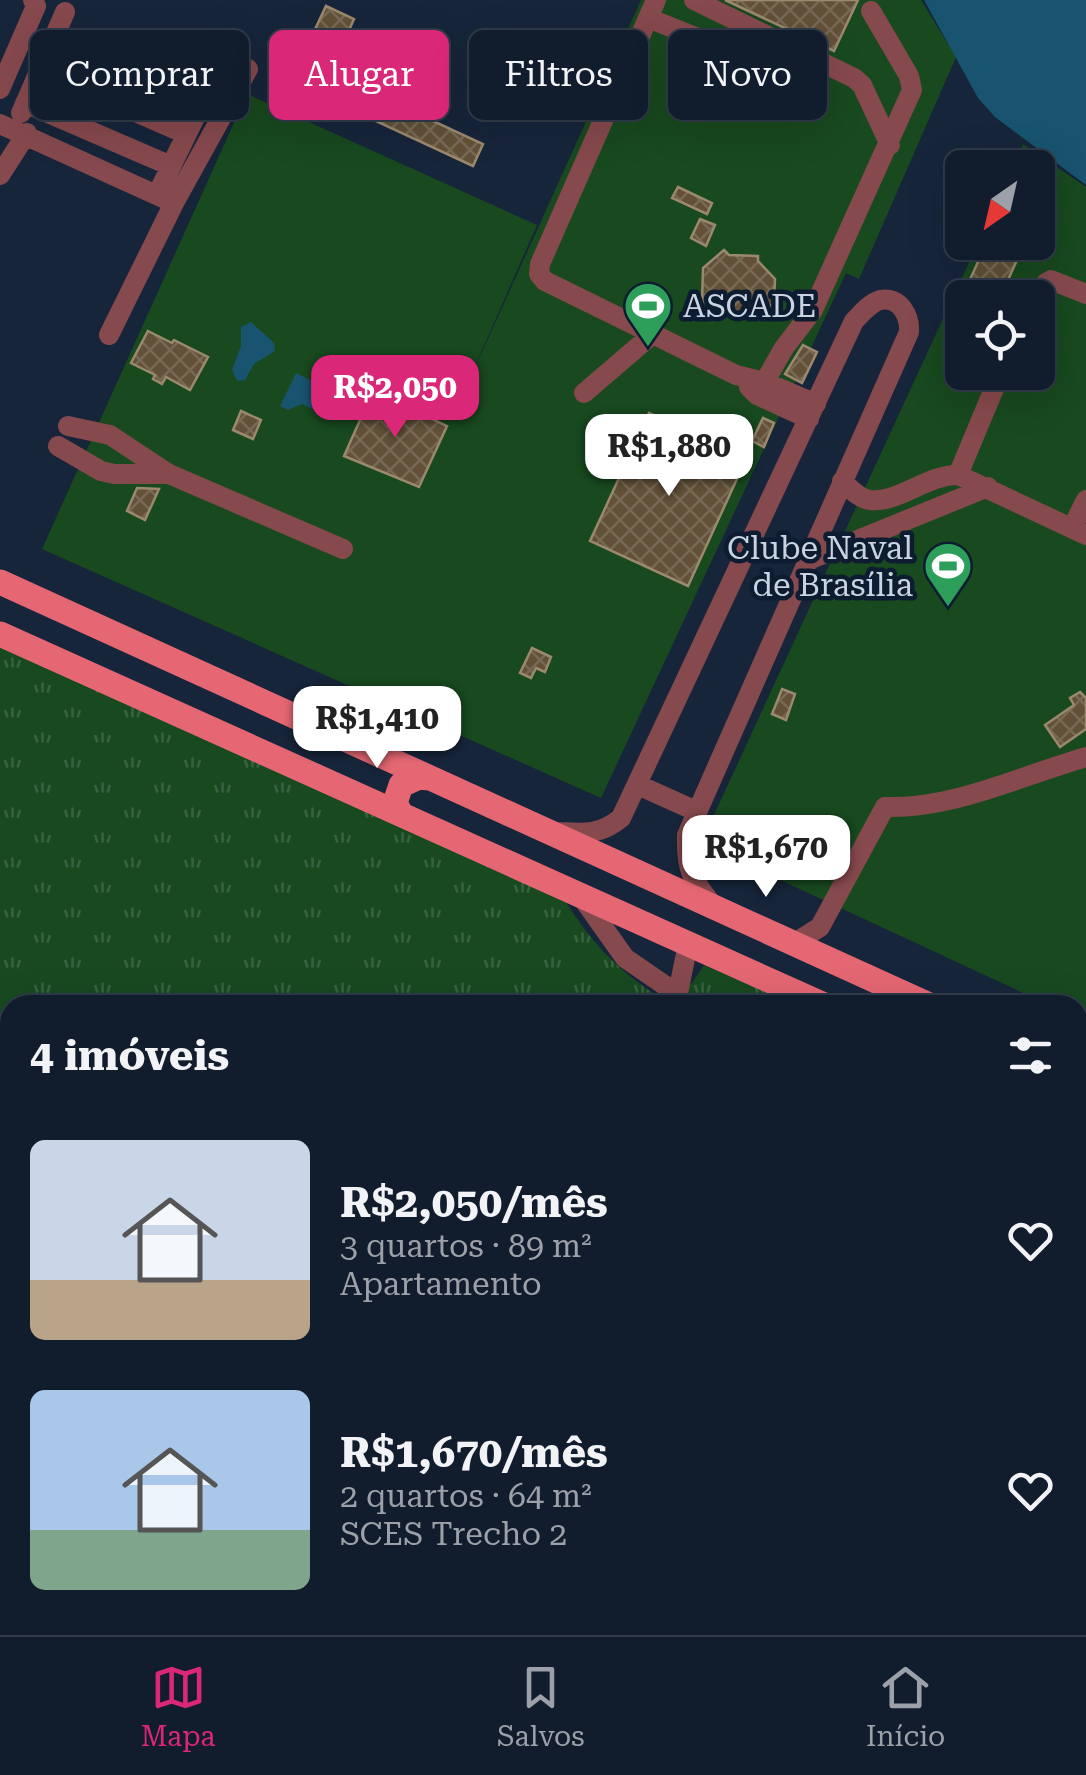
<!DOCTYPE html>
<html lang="pt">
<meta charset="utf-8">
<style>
:root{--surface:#111c2c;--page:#1e2938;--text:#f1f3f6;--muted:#9ca1a9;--line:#303a48;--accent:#db2777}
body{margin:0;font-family:"Roboto Serif",serif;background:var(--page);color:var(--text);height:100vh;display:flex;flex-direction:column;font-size:38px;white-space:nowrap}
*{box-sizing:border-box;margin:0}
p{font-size:32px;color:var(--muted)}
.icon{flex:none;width:55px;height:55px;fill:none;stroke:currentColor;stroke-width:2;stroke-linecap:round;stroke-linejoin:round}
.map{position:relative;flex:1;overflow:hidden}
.panel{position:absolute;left:0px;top:995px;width:1088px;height:640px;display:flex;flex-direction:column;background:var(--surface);border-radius:30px 30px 0 0;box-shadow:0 10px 40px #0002,0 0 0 2px var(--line)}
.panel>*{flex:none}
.hud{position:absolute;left:30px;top:30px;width:1028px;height:90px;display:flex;gap:20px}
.needle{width:65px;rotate:214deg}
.controls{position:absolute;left:945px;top:150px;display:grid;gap:20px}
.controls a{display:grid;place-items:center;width:110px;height:110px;border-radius:15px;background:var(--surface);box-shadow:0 10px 40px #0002,0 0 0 2px var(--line);font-size:50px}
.price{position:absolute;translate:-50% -85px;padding:0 22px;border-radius:20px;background:#fff;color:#222;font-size:32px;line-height:65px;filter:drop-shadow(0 2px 5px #0008)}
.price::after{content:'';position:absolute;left:50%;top:60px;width:30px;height:22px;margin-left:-15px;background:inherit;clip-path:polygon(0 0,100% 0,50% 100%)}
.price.on{background:var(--accent);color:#fff}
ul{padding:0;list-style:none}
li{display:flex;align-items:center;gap:30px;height:250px;padding:0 30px}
li span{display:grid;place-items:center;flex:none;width:280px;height:200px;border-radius:15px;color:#555}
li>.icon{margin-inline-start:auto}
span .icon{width:120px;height:120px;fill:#fffc;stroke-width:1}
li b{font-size:42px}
h2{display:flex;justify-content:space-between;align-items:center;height:120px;padding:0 30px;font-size:42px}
.chip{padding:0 35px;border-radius:15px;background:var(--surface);box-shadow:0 10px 40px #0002,0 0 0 2px var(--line);font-size:35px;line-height:90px}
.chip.on{background:var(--accent);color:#fff}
.menu{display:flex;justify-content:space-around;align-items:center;height:140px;border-top:2px solid var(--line);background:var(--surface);font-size:28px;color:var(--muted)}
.menu a{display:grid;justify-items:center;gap:5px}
.menu .on{color:var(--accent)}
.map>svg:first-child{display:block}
.grass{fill:url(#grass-tufts)}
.park{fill:#18491f;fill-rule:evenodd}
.water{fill:#18546f}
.building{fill:url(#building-cross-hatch);stroke:#9b896e;stroke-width:2.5}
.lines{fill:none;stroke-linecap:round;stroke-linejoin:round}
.minor{stroke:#86494d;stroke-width:20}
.major{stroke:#e46773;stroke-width:25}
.labels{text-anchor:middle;stroke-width:9;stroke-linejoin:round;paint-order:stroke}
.poi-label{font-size:32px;fill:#c9d3e1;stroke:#0d1c30;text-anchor:start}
</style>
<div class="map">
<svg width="1086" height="1635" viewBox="0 0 1086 1635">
<defs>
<pattern id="grass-tufts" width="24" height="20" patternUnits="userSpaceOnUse" patternTransform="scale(2.5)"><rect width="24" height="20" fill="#18491f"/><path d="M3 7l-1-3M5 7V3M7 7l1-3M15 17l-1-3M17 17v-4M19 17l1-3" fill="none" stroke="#38623f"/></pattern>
<pattern id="building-cross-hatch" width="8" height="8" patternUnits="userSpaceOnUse" patternTransform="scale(2.5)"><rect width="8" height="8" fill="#625138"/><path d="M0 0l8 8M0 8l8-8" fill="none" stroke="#776954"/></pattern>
</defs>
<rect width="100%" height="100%" fill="#17253a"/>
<path class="grass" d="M0,646L564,899C591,942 616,969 659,997L692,983L704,965L795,1005H10V1625H30L31,1635H0Z
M1078,1131L1086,1135V1360L1078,1373Z
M1078,1572L1086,1585V1635H657L658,1625H1078Z"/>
<path class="park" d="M641,0H921L956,57L859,279L846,273L601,798L42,549L247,94L537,225L458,405Z
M1023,144L1086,187V1022L1078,1018V1005H1049L701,843L978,243L1038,242V168L1012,167ZM962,298H1038V372H962Z
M1086,1360V1585L1078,1572V1373Z
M30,1625H658L657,1635H31Z"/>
<path class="water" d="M924,0H1086V185L995,117L978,98Z
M251,322L274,343L275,351L254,364L245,380L237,381L232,370L241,346V327Z
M296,373L340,395L329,417L302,404L288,410L280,406Z"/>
<path class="building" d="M725,0H858L834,51Z
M326,6L354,19L319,96L290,83Z
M364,89L483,144L473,166L354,111Z
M678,187L712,203L707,214L672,198Z
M700,219L715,225L706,246L691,238Z
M987,242H1025L1000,298L968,284Z
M724,250L729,255L758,256V261L775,279L774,302L758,318L734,317L718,302H702L703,268Z
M148,331L172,343L174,340L208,357L190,390L166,377L162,384L153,379L155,375L131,363Z
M803,345L817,352L802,383L785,374Z
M373,391L447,426L419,487L344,456Z
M241,411L261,420L253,439L233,430Z
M649,413L747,457L688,586L590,541Z
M763,418L774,423L764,447L752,441Z
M137,488L159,489L145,520L127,511Z
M532,648L551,657L545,672L536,668L531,678L520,673Z
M782,689L795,694L786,720L772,714Z
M1080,692L1086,698V729L1060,747L1045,725L1074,705L1070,698Z
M787,824L789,847L771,849L769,826Z"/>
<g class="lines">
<path class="minor" d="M656,0L540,264L539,274L545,281L736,375L765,382L816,404
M694,0L854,78L862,85L890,145
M648,18L758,62H767L795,49
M51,44L201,104
M40,70L186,134
M0,89L36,6L33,0
M25,103L171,166
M21,113L65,12
M0,124L174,203
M0,175L27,133
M157,195L216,74
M1038,300L1046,283L1051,280L1086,294
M109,335L174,203L248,69
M749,387L757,395L809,419
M584,393L654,333
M757,395L784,348L813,310L912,90L909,76L871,11
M68,426L110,435L169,474L343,549
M58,446L101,471L114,474H169
M958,475L1001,372
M842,481C850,488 859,499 870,500C896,504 929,474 958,475L1086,535
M1072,528L1086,500
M806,561L988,487
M638,785L696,811
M555,832C583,833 599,836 621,818L854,321C861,314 870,303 880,300C900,296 910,316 909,332L687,835C686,869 691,878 712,904
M581,896L625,958L676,993
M795,943L820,927L885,807C954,809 1020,776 1086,757
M676,1003L688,944
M1078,1300L1086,1289
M1078,1322H1086
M0,1457L10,1450
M0,1615H10
M73,1625H154
M268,1625L284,1631L291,1625
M592,1635L593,1625"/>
<path class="major" d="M0,582L929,1005
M0,634L824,1005
M401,814L395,803L401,785L419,777L430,778
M1078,1073L1086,1077
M1078,1120L1086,1123"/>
</g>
<defs>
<g id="stadium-pin" transform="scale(2.5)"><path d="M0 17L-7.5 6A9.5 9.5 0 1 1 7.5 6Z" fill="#2e9e5b" stroke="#0d1c30"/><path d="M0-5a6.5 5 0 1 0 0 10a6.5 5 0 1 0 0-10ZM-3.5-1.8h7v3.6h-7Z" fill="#fff"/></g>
</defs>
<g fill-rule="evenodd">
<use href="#stadium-pin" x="648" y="306"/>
<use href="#stadium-pin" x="948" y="566"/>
</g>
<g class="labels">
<g class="poi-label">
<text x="683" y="317">ASCADE</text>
<text x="913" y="559" text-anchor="end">Clube Naval<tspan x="913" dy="37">de Brasília</tspan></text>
</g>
</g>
</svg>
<div class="controls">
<a><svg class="needle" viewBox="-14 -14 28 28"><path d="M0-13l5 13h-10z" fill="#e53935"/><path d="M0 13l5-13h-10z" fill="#9ca1a9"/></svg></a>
<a><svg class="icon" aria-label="locate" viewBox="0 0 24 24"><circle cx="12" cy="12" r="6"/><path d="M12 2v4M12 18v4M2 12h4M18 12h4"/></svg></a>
</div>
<b class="price on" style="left:395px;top:440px">R$2,050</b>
<b class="price" style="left:669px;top:499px">R$1,880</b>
<b class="price" style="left:377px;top:771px">R$1,410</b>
<b class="price" style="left:766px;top:900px">R$1,670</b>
<div class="hud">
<a class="chip">Comprar</a>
<a class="chip on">Alugar</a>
<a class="chip">Filtros</a>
<a class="chip">Novo</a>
</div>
<section class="panel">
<h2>4 imóveis<svg class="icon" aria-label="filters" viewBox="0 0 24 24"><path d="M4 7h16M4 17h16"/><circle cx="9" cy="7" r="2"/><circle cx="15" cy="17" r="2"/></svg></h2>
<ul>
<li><span style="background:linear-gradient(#c9d6e8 70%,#b9a48a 0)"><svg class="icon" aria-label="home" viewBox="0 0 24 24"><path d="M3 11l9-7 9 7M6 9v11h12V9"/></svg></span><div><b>R$2,050/mês</b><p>3 quartos · 89 m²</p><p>Apartamento</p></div><svg class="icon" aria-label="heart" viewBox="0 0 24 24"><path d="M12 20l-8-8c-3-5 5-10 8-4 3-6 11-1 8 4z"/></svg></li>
<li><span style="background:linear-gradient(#a9c7e8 70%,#7fa58c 0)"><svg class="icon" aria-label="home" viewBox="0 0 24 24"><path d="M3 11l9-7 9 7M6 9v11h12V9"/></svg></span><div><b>R$1,670/mês</b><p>2 quartos · 64 m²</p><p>SCES Trecho 2</p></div><svg class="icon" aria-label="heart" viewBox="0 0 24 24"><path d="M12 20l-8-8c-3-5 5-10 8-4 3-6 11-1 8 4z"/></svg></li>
</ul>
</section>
</div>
<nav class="menu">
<a class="on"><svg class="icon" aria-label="map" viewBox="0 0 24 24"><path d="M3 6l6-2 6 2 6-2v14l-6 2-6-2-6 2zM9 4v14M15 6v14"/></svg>Mapa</a>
<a><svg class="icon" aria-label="saved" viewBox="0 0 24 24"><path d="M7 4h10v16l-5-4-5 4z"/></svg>Salvos</a>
<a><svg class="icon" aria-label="home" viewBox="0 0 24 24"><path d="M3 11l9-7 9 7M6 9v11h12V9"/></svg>Início</a>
</nav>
